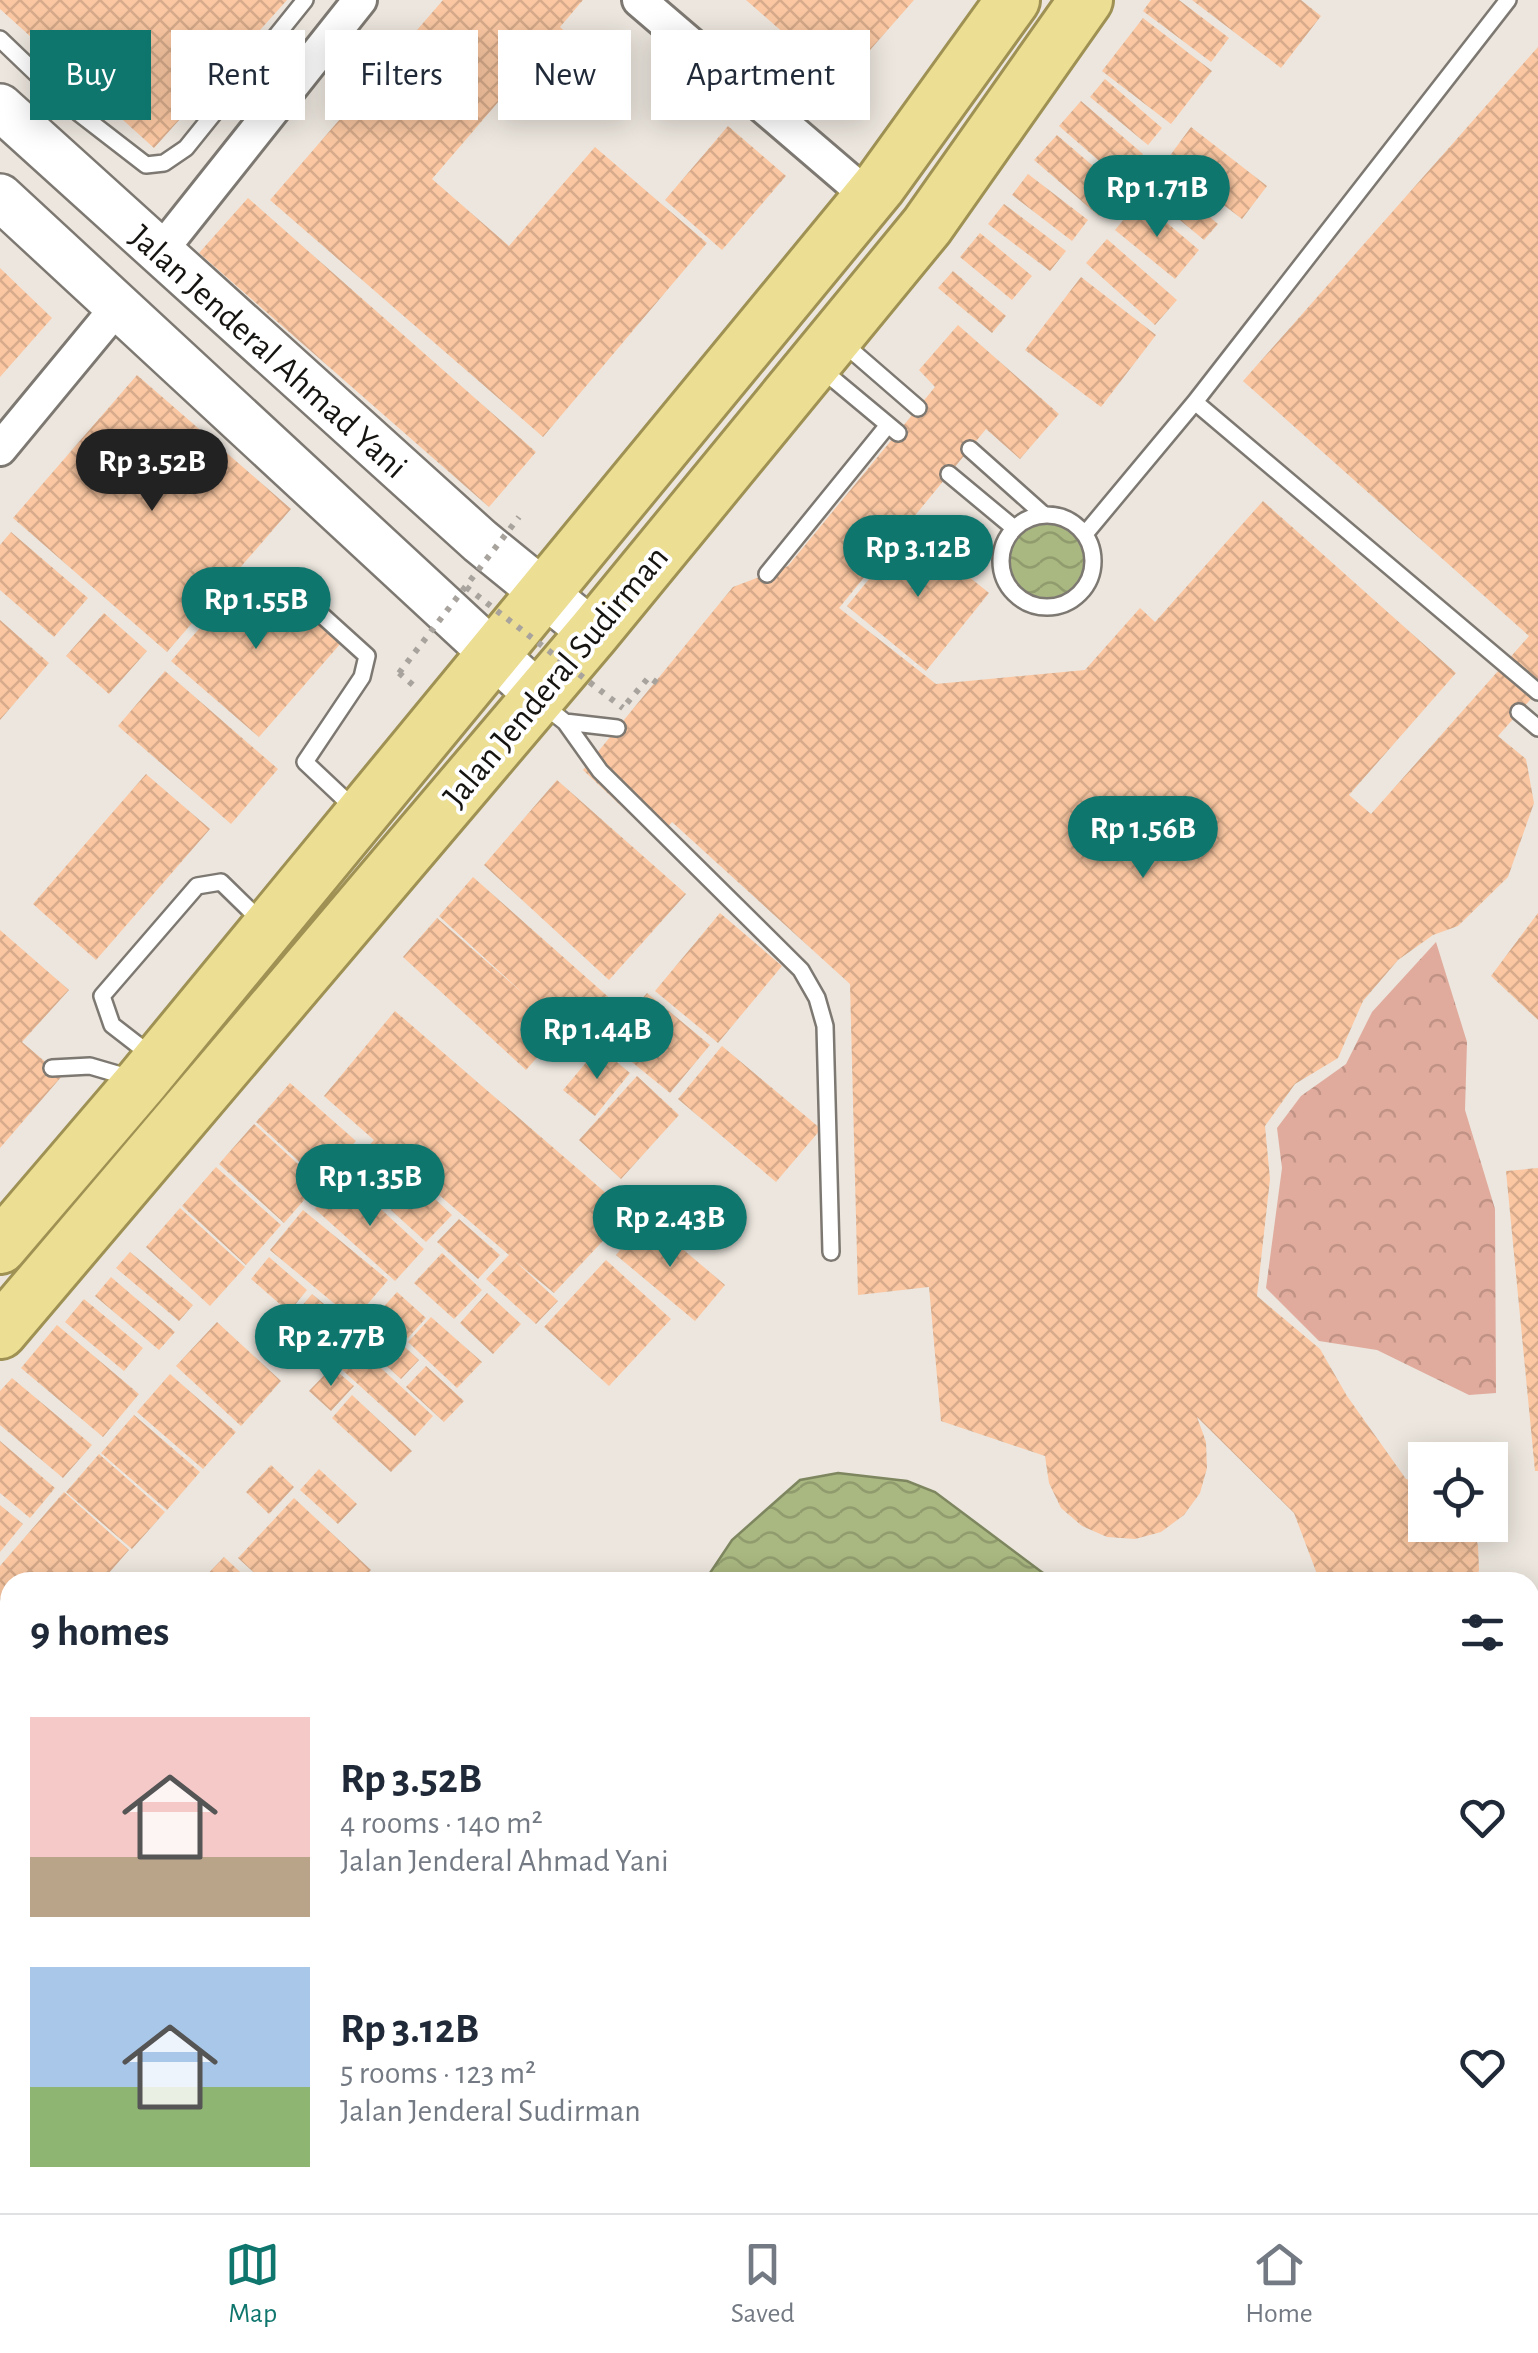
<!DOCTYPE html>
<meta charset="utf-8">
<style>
:root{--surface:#fff;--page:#f2f2f3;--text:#1f2937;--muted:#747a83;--line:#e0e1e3;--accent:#0f766e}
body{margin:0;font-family:"Alegreya Sans",sans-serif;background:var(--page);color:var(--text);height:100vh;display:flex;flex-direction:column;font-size:38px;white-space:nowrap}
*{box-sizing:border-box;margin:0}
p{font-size:32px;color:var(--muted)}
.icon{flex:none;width:55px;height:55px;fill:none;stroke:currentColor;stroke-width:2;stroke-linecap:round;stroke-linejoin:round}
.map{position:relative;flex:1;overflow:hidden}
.details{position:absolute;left:0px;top:1572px;width:1540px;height:642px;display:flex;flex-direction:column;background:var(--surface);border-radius:30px 30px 0 0;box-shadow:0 5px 25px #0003}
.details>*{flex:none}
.top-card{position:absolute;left:30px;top:30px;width:1000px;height:90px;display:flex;gap:20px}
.controls{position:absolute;left:1408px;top:1442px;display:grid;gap:20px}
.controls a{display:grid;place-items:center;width:100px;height:100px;border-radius:0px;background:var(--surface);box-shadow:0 5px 25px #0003;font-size:50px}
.price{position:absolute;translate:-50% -85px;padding:0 22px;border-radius:35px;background:var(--accent);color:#fff;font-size:32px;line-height:65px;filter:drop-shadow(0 2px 5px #0008)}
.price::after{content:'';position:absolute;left:50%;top:60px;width:30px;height:22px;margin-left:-15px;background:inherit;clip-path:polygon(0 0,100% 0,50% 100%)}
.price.current{background:#222;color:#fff}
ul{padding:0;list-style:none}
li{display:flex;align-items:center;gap:30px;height:250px;padding:0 30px}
li span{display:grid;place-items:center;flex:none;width:280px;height:200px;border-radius:0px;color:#555}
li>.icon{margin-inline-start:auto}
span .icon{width:120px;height:120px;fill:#fffc;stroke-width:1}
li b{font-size:42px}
h2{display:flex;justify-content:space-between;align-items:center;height:120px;padding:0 30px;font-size:42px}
.chip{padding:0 35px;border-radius:0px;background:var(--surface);box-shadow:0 5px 25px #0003;font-size:35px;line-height:90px}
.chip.current{background:var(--accent);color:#fff}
.menu{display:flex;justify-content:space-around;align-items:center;height:140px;border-top:2px solid var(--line);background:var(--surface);font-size:28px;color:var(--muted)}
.menu a{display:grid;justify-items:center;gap:5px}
.menu .current{color:var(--accent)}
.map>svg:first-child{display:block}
.park{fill:url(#park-crowns)}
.water{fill:url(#water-waves);stroke:#7d865f;stroke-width:2.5}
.building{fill:url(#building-cross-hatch)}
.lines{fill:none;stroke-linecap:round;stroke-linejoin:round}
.service-casing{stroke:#7d7972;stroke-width:20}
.minor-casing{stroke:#7d7972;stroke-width:38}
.secondary-casing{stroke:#7d7972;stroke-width:50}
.trunk-casing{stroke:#9e9153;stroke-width:58}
.path{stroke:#a8a39d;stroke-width:6;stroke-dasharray:5 8;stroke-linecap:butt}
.service{stroke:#fff;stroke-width:15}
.minor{stroke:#fff;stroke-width:32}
.secondary{stroke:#fff;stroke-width:45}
.trunk{stroke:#ecde92;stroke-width:52}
.path-bridge{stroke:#a8a39d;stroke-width:6;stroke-dasharray:5 8;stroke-linecap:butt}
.labels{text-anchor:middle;stroke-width:8;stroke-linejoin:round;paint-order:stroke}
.street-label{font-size:35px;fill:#161411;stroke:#fff}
</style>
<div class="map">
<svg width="1538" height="2213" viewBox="0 0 1538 2213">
<defs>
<pattern id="park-crowns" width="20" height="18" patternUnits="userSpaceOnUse" patternTransform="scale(2.5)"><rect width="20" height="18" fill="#e0ab9c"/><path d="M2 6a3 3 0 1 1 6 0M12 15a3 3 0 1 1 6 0" fill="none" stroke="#bf9285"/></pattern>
<pattern id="water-waves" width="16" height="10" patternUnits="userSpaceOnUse" patternTransform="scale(2.5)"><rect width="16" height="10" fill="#a9b780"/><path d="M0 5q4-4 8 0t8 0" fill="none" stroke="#919c6e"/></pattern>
<pattern id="building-cross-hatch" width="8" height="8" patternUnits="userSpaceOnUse" patternTransform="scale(2.5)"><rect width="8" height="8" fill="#fac7a2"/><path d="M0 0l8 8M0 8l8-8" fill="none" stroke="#d6aa8a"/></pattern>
</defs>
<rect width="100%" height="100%" fill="#ece6de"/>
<path class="park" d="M1436,942L1467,1042L1465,1110L1495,1209L1496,1393L1469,1395L1377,1350L1319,1341L1266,1288L1282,1168L1277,1128L1301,1096L1346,1064L1372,1012Z"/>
<path class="water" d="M1007 560a40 40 0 1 1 80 0a40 40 0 1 1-80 0Z
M838,1473L907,1481L935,1492L1043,1573L1062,1582H704L732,1540L800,1480Z
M1530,1925L1538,1933V2213H306L311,2205H1530Z"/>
<path class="building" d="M0,0H287L154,148L0,9Z
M443,0H583L560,27L581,46L538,97L517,80L432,179L509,246L595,147L707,243L543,437L270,200Z
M746,0H914L841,83Z
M1151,0H1179L1229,38L1211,62L1143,11Z
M1192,0H1301L1321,16L1281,68Z
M1143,18L1212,71L1171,124L1102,71Z
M1538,47V691L1498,736L1526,759L1534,803L1508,877L1458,926L1433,935L1398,960L1363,1001L1338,1058L1295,1084L1265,1126L1270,1179L1257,1296L1320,1349L1347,1396L1406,1479L1425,1484V1525H1471L1478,1545L1479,1570L1475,1582H1320L1294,1513L1197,1417L1206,1442L1207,1468L1200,1493L1184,1515L1161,1532L1135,1539L1107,1537L1082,1526L1061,1508L1049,1483L1045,1456L941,1421L929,1287L858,1295L850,984L672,822L657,840L583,770L733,587L788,566L935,387L919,370L958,325L1059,414L1020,459L986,429L839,608L936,684L1085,670L1140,608L1155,622L1263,501L1456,673L1349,795L1371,814L1529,636L1243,381Z
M1105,79L1162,128L1148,145L1090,97Z
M1081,101L1143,154L1121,180L1059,126Z
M728,126L786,176L722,250L665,200Z
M1191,127L1267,186L1242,219L1166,161Z
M1057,135L1121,190L1099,216L1034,160Z
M1028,174L1088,220L1072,241L1012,195Z
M1158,174L1218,224L1204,240L1144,190Z
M248,198L536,452L489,507L199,253Z
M1140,200L1199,250L1175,279L1115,230Z
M1004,204L1066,251L1050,271L988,224Z
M980,233L1032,276L1012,300L960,257Z
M1107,239L1177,300L1155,325L1086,263Z
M0,268L52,318L0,377Z
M953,271L1006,316L992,333L938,288Z
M1081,277L1156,335L1101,407L1025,350Z
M137,375L291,509L167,652L13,518Z
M910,529L989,593L926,671L847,606Z
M11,532L88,598L54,637L0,590V545Z
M253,567L341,643L259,737L171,661Z
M104,613L147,651L109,694L66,656Z
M0,620L49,663L0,720Z
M165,671L278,769L231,824L118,726Z
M146,774L210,829L96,960L33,904Z
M557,780L686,894L609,980L484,865Z
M473,877L614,1002L577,1043L562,1029L526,1070L403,957L437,918L526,996L439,916Z
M720,913L782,966L718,1043L655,991Z
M1538,913V1020L1491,976Z
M0,930L69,990L22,1042L62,1076L0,1148Z
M647,993L710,1045L670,1093L606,1041Z
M395,1011L629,1213L554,1293L515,1261L558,1301L536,1324L486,1279L509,1255L382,1146L413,1177L387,1206L347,1170L374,1140L324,1096Z
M722,1046L821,1129L776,1182L678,1099Z
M599,1047L630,1073L595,1116L563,1090Z
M637,1076L679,1115L621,1179L579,1140Z
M290,1083L356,1141L320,1181L256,1122Z
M254,1124L319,1183L284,1223L219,1164Z
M216,1167L281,1225L246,1265L182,1206Z
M1538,1168V1471H1535L1506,1171Z
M345,1176L424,1249L395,1281L315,1209Z
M417,1182L452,1215L426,1242L391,1210Z
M180,1208L245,1267L210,1306L146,1247Z
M303,1210L388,1280L354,1320L270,1250Z
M646,1218L725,1285L695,1321L616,1255Z
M459,1219L500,1255L478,1279L437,1242Z
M130,1252L193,1305L179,1321L116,1268Z
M442,1253L482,1290L454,1319L414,1283Z
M269,1257L307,1290L289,1312L251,1279Z
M606,1260L671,1319L609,1386L544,1327Z
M111,1277L175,1332L159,1350L95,1296Z
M397,1292L426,1318L408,1338L379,1312Z
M487,1293L521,1324L493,1354L460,1323Z
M312,1294L353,1328L335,1348L295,1314Z
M84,1299L143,1348L124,1371L65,1322Z
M431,1317L482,1362L457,1388L408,1342Z
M374,1319L419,1360L401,1379L356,1338Z
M217,1322L281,1381L241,1426L176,1366Z
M57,1325L139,1394L103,1437L21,1368Z
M357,1346L433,1416L415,1436L338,1366Z
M426,1366L464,1401L444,1422L406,1387Z
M332,1367L354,1386L331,1411L309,1391Z
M170,1374L236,1432L203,1469L137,1412Z
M12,1378L92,1445L63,1478L0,1425V1391Z
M352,1395L412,1451L391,1472L332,1418Z
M134,1415L200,1472L167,1510L101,1453Z
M0,1441L55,1488L30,1518L0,1493Z
M99,1454L165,1512L132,1549L66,1492Z
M271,1465L294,1487L269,1514L246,1492Z
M319,1469L357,1504L338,1524L300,1490Z
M64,1492L129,1550L101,1582H10V1647L0,1638V1566Z
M294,1498L371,1570L360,1582H264L238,1558Z
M0,1505L23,1524L0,1552Z
M224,1557L251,1582H200Z
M0,1657L10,1666L7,1730L0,1724Z
M3,1870L10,1876V1960L0,1951Z
M0,1972L10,1981V2001L0,2013Z
M49,2205H145L155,2213H43Z"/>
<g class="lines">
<g class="service-casing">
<path id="service" d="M0,39L71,107L146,165L164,163L186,148L305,0
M843,343L918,408
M820,368L898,433
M1195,402L1538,692
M970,449L1043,514
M949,474L1014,528
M1001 561a46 46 0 1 1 92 0a46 46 0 1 1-92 0Z
M1085,534L1195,402L1508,0
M767,574L888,425
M283,580L367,656L362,677L305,762L357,811
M541,703L565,722L600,771L801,970L817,998L825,1026L831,1252
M1519,712L1538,728
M565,722L617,728
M152,1056L112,1025L102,996L197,886L221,882L261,921
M52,1068L90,1066L131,1078
M0,1796L10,1784
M0,2034L10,2041
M0,2171L10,2158"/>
</g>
<g class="minor-casing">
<path id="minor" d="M639,0L870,198
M159,253L360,0
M0,449L119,305"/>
</g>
<g class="secondary-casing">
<path id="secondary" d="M0,107L480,541L593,633
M0,197L539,696"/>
</g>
<g class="trunk-casing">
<path id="trunk" d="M0,1247L142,1081L879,186L1013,0
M0,1332L593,633L927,226L1086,0"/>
</g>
<path class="path" d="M399,673L413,685
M627,703L649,677L660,685"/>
<use href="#service" class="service"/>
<use href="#minor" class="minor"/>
<use href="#secondary" class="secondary"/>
<use href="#trunk" class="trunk"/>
<path class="path-bridge" d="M466,587L623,708
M399,673L519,517"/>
</g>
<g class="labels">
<g class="street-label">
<text transform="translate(269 351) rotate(42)" y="12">Jalan Jenderal Ahmad Yani</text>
<text transform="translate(555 676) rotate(-50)" y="12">Jalan Jenderal Sudirman</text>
</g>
</g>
</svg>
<div class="controls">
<a><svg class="icon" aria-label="locate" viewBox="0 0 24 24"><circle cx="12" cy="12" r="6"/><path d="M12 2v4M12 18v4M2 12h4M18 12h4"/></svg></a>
</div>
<b class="price" style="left:1157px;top:240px">Rp 1.71B</b>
<b class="price current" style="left:152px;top:514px">Rp 3.52B</b>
<b class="price" style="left:918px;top:600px">Rp 3.12B</b>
<b class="price" style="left:256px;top:652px">Rp 1.55B</b>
<b class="price" style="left:1143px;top:881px">Rp 1.56B</b>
<b class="price" style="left:597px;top:1082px">Rp 1.44B</b>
<b class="price" style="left:370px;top:1229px">Rp 1.35B</b>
<b class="price" style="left:670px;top:1270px">Rp 2.43B</b>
<b class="price" style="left:331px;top:1389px">Rp 2.77B</b>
<div class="top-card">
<a class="chip current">Buy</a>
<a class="chip">Rent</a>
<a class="chip">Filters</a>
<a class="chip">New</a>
<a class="chip">Apartment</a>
</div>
<section class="details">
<h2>9 homes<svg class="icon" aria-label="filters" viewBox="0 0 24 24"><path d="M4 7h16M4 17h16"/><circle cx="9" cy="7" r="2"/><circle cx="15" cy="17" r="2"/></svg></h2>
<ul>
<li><span style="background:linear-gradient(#f6c9c9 70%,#b9a48a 0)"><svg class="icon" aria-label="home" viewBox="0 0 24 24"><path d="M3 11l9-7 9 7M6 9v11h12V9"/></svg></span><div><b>Rp 3.52B</b><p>4 rooms · 140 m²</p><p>Jalan Jenderal Ahmad Yani</p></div><svg class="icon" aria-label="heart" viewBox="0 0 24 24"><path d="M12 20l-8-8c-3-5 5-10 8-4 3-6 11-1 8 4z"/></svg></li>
<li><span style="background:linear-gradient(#a9c7e8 60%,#8fb573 0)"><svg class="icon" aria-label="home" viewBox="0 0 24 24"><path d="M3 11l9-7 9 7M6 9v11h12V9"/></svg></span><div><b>Rp 3.12B</b><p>5 rooms · 123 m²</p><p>Jalan Jenderal Sudirman</p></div><svg class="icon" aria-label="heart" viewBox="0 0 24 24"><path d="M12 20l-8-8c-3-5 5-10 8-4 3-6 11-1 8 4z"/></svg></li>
</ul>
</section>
</div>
<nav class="menu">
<a class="current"><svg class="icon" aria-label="map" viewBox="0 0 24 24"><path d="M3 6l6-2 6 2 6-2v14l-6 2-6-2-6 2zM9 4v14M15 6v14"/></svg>Map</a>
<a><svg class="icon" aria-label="saved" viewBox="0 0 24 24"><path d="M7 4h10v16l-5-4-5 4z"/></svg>Saved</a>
<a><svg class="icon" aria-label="home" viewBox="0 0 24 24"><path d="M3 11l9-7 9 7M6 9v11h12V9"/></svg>Home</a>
</nav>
